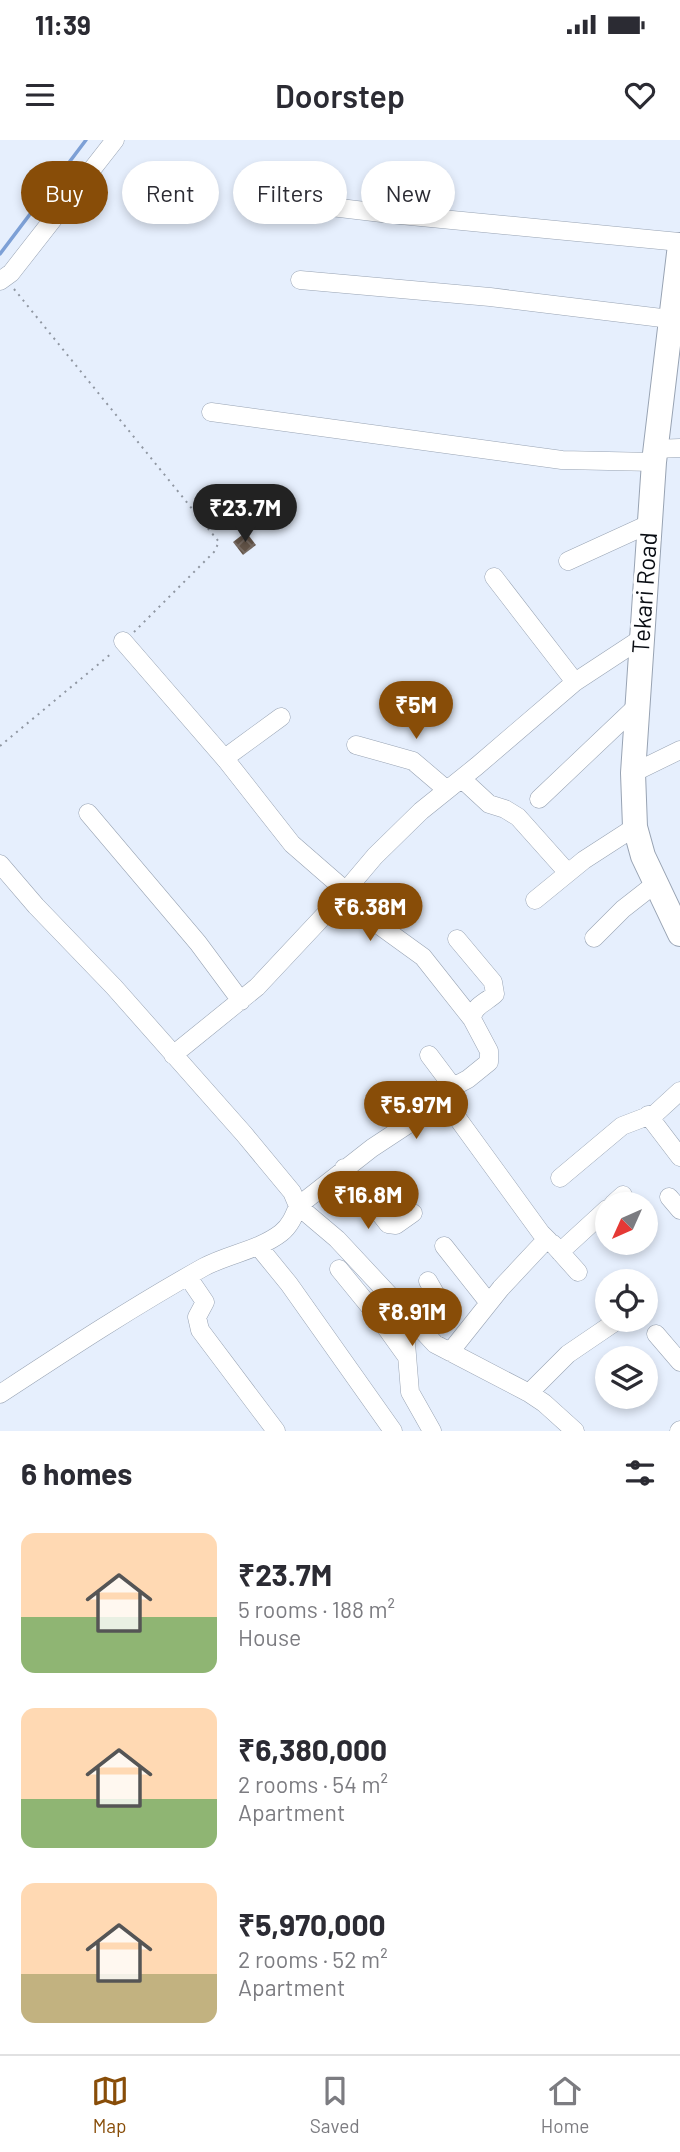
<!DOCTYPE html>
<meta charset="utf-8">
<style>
:root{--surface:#fff;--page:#f7f7f7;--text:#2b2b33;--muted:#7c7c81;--line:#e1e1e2;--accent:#884d08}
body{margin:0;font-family:Barlow,sans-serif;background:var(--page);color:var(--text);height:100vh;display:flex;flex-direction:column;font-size:26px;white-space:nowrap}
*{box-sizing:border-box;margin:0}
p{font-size:23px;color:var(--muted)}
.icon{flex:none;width:38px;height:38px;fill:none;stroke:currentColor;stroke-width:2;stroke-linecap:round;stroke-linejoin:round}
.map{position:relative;height:1291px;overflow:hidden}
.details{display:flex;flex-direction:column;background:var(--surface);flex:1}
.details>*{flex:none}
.top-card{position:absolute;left:21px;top:21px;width:639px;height:63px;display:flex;gap:14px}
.needle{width:46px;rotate:225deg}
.fabs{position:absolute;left:595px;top:1052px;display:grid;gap:14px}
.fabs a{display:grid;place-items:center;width:63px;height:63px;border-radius:50%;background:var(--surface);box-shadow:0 4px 10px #0003;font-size:35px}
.price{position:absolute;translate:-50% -60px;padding:0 16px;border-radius:24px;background:var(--accent);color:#fff;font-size:23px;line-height:46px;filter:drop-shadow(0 2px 4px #0008)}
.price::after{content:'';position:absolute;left:50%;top:42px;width:21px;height:16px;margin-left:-10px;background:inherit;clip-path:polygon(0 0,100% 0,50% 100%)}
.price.selected{background:#222;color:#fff}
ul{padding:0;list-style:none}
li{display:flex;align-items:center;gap:21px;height:175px;padding:0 21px}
li span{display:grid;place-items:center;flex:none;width:196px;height:140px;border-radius:14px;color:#555}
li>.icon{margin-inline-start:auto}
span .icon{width:84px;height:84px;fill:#fffc;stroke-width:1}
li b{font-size:30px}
h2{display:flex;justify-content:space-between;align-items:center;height:84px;padding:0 21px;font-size:30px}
.tag{padding:0 24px;border-radius:32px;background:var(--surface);box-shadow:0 4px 10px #0003;font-size:24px;line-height:63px}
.tag.selected{background:var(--accent);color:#fff}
.status{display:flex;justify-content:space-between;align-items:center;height:49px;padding:0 35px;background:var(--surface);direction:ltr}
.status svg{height:19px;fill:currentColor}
header{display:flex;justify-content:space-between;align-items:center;height:91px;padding:0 21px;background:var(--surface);font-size:32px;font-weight:600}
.tab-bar{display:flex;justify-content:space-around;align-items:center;height:98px;border-top:2px solid var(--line);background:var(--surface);font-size:19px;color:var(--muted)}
.tab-bar a{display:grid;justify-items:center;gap:4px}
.tab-bar .selected{color:var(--accent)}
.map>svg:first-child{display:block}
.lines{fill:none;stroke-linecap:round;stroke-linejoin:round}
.stream{stroke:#7da0d6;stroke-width:3.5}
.building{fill:url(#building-cross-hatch)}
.minor-casing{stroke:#98a3b3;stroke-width:19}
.highway-casing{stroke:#98a3b3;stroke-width:26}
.path{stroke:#9097a2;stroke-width:2;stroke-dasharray:2 5;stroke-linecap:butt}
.minor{stroke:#fff;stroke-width:18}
.highway{stroke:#fff;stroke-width:24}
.labels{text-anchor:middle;stroke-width:7;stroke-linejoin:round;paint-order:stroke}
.street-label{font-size:24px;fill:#090d13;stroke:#fff}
</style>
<div class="status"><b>11:39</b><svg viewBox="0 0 49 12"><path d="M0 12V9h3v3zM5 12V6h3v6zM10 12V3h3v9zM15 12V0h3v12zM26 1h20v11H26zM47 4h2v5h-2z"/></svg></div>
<header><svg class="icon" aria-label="menu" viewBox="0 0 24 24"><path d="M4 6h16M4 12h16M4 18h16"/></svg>Doorstep<svg class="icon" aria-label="heart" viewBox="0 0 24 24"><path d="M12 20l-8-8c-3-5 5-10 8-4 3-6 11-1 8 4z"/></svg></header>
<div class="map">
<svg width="680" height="1291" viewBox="0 0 680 1291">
<defs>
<pattern id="building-cross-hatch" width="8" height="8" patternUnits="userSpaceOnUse" patternTransform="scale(1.75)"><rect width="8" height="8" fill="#635448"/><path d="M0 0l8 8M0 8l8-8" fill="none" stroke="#786c64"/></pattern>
</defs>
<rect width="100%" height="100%" fill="#e6effd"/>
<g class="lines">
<path class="stream" d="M0,114L86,0"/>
</g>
<path class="building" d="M246,392L256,405L243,415L233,402Z"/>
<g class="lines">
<g class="minor-casing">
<path id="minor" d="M264,59L390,74L680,102
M300,140L490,157L670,179
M0,141L11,133L115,0
M211,272L562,320L654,322
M655,309L680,308
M568,421L649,384
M494,437L575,542
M123,501L226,620
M281,577L229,615L226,620L292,704L346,751
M356,605L413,621L447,650
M633,633L680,610
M462,639L489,664L505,669L518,677L568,733
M539,659L637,566
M88,673L198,803L241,861
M0,724L36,766L114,847L244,994L292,1052L298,1066C294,1076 290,1086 281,1093C259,1110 228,1114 204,1127C134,1166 67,1210 0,1254
M343,755L376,783L423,817L472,879
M535,760L584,720L635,687
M594,798L623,769L655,744
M173,915L257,847L332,767L375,716L421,671L477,626L575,542L642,498
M429,915L450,943L448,958L372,1008L298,1066L337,1099L435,1204L529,1253L544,1263L575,1291
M451,948L468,939L489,922V911L472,879C473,866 487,862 495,854L493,842L457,799
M445,961L541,1093L549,1101
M648,975L680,1017
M344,1028L388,1084L396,1085L413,1073
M560,1038L622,986L656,973L680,951
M669,1057L680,1070
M613,1064L623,1055
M258,1106L289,1144L393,1291
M444,1106L489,1163
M560,1112L607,1069
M339,1129L379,1178L407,1217
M188,1137L205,1162L197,1177L200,1190L276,1291
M428,1141L436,1155V1162C425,1174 407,1185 406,1203L410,1252L432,1291
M656,1194L680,1222
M450,1212L501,1148L545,1101L553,1104L578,1132
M529,1253L568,1214L618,1180
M679,1291L680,1290"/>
</g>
<g class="highway-casing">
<path id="highway" d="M680,105L654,322L633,633L635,687L643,716L680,794"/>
</g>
<path class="path" d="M14,149L219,402L214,412L134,492
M0,606L112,513"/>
<use href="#minor" class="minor"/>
<use href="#highway" class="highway"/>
</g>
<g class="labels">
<g class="street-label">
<text transform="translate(645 453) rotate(-86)" y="8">Tekari Road</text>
</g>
</g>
</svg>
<div class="fabs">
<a><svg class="needle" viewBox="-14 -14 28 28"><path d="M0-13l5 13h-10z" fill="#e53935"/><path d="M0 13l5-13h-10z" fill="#7c7c81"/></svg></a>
<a><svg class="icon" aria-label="locate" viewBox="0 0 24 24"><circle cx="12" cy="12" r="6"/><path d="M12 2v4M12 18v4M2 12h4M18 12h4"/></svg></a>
<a><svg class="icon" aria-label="layers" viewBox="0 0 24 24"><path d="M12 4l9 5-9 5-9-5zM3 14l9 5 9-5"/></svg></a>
</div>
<b class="price selected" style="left:245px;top:404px">₹23.7M</b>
<b class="price" style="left:416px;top:601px">₹5M</b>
<b class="price" style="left:370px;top:803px">₹6.38M</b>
<b class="price" style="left:416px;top:1001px">₹5.97M</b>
<b class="price" style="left:368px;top:1091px">₹16.8M</b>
<b class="price" style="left:412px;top:1208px">₹8.91M</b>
<div class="top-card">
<a class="tag selected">Buy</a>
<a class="tag">Rent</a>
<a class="tag">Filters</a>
<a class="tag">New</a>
</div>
</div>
<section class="details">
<h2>6 homes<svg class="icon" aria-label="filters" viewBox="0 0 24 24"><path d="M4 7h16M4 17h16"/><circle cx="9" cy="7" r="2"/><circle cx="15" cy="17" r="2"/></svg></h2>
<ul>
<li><span style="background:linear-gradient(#ffd9b3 60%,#8fb573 0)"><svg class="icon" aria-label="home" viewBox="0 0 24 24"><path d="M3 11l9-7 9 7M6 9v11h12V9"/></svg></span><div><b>₹23.7M</b><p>5 rooms · 188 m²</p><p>House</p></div></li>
<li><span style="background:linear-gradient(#ffd9b3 65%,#8fb573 0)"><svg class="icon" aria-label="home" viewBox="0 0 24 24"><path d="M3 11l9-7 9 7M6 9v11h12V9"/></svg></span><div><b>₹6,380,000</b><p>2 rooms · 54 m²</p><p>Apartment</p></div></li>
<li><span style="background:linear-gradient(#ffd9b3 65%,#c2b280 0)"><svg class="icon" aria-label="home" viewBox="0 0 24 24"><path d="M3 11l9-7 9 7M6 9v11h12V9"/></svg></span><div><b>₹5,970,000</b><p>2 rooms · 52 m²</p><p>Apartment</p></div></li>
</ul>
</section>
<nav class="tab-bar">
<a class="selected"><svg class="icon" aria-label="map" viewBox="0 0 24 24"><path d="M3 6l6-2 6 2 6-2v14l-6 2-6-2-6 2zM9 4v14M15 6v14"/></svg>Map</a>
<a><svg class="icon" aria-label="saved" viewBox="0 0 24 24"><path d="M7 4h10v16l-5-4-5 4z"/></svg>Saved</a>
<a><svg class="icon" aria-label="home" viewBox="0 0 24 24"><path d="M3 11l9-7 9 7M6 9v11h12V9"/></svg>Home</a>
</nav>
